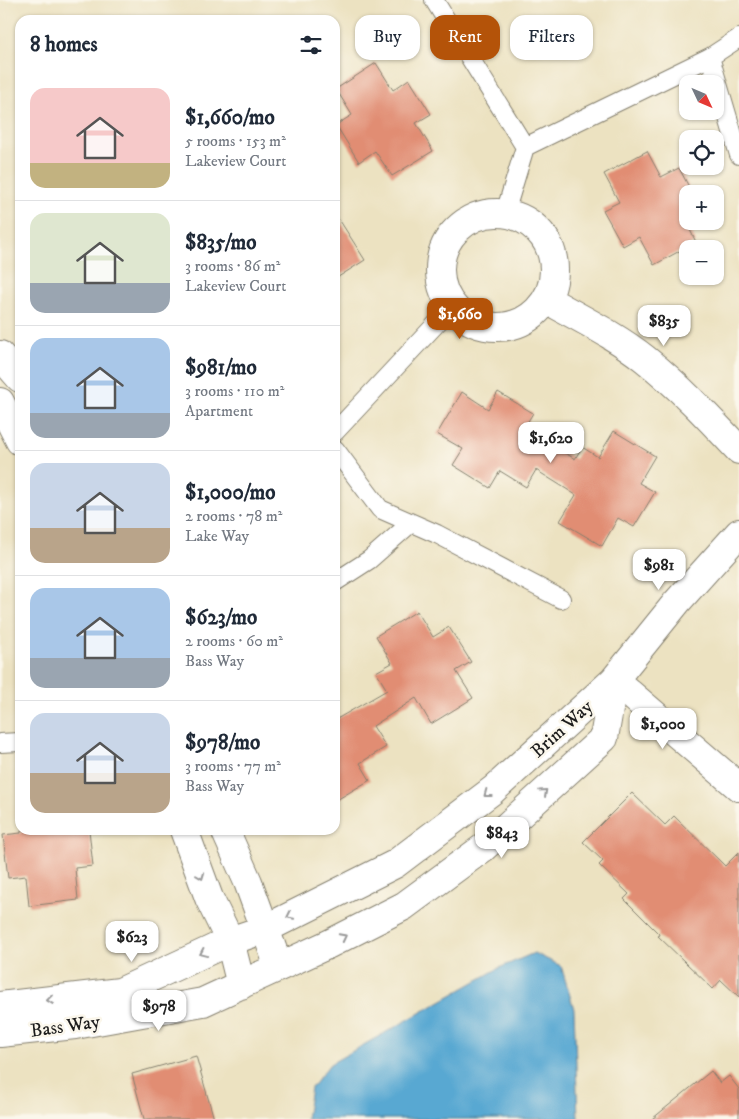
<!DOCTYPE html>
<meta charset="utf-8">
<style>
:root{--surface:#fff;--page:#f6f6f7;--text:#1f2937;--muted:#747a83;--line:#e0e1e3;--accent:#b45309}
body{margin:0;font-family:"IM FELL DW Pica",serif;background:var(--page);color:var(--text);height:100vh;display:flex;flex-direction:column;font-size:19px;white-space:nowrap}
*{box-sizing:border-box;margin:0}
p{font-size:16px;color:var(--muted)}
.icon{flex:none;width:28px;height:28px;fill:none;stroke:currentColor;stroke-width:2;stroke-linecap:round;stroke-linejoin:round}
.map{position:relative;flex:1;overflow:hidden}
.drawer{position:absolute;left:15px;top:15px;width:325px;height:820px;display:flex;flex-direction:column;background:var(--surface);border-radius:15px;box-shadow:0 1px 4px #0004}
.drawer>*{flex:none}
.banner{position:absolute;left:355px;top:15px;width:309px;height:45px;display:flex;gap:10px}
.needle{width:32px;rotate:134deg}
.controls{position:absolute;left:679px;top:75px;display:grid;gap:10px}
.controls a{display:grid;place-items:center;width:45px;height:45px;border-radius:10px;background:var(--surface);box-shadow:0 1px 4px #0004;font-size:25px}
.price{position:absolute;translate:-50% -42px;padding:0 11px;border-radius:10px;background:#fff;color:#222;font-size:16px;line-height:32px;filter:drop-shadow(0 1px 2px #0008)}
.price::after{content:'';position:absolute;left:50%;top:30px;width:15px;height:11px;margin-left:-8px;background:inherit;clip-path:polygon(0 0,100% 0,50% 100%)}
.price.active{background:var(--accent);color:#fff}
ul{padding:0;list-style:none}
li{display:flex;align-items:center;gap:15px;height:125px;padding:0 15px}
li+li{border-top:1px solid var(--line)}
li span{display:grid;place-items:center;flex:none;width:140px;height:100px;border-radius:15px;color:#555}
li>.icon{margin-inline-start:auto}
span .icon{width:60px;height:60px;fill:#fffc;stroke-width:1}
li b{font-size:21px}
h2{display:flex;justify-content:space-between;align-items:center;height:60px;padding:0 15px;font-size:21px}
.pill{padding:0 18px;border-radius:15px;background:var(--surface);box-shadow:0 1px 4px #0004;font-size:18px;line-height:45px}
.pill.active{background:var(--accent);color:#fff}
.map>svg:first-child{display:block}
.water{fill:#58a8d2;stroke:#3a6277}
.building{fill:#e18d73}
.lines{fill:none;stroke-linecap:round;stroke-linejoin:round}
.service-casing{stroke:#847f6e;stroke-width:20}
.minor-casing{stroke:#847f6e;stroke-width:30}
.service{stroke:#fff;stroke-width:18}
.minor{stroke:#fff;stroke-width:28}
.oneway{stroke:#999}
.labels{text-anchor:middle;stroke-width:5;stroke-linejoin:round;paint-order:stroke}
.street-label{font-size:19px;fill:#1c1c1c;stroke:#fbf7ec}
</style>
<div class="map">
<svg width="739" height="1119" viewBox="0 0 739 1119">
<rect width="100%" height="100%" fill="#fbf7ec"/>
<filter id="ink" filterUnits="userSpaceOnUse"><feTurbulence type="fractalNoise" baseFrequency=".02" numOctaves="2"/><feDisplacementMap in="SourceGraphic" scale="10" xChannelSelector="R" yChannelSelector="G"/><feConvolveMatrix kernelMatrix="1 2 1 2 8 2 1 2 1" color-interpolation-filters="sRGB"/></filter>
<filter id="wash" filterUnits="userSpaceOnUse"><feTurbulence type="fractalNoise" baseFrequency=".0096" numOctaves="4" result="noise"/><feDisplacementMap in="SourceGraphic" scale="20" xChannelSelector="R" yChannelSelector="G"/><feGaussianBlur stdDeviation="1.12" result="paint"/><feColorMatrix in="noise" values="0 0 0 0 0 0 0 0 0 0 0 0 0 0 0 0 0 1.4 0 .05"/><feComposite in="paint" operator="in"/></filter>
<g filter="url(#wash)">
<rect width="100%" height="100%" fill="#ece2c1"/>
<path class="water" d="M534,953L561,966L574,1009L578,1119H306L311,1088L330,1064L499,968Z"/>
<g id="blocks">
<path class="building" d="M376,63L393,90L409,79L431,114L416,123L433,151L392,176L375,151L359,162L336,125L352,115L336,89Z
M647,151L661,177L679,168L688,185V226L696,242L654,265L639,237L623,246L603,210L619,202L604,174Z
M335,213L365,260L335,279Z
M462,392L488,409L498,392L533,413L524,428L575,459L582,447L598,457L614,431L655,456L639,483L655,492L634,527L618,518L602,546L560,521L576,495L536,470L526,487L500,471L490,488L453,465L463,449L437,434Z
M417,611L433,637L449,627L471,662L456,671L473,698L431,724L416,698L373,726L386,747L360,763L370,780L335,801V720L387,690L376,672L392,663L376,636Z
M632,793L665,825L674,816L725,866L739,852V997L721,980L713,989L658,936L659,934L624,899L629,894L599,865L603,861L583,842Z
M21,830H89L93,866L75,868L78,900L29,906L26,876L8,878L3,835L21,833Z
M196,1056L214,1119H144L132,1074Z
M711,1071L720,1083L729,1076L739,1089V1119H652Z"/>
</g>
</g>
<g filter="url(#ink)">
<use href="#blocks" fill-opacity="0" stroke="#847f6e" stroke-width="1"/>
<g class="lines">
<g class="service-casing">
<path id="service" d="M434,0L525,147L505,213
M710,57L739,155
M525,147L710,57L739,38
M335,432L452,307
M335,449L380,509L437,534L561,599
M335,582L369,560L411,523
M0,743L20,742"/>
</g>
<g class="minor-casing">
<path id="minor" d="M440 270a57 57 0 1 1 114 0a57 57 0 1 1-114 0Z
M546,299C579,318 615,335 645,359C679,386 709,418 739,450
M0,355L20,378
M0,402L20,441
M614,680L739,787
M184,830L209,898L230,941L241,985
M225,830L248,882L279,967
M0,1006L120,992L230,941L265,929L395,864L493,790L614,680L677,602L739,533
M0,1033L75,1025L203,1002L329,944L404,906L483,848L604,738L614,680"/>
</g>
<use href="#service" class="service"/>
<use href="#minor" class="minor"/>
</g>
<defs><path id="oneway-chevron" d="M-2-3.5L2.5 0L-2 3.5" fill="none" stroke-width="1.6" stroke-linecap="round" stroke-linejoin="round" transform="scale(1.25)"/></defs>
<g class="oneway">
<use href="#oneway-chevron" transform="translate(544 792) rotate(-42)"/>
<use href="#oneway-chevron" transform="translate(487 794) rotate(143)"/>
<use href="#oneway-chevron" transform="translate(201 876) rotate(69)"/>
<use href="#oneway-chevron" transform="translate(290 916) rotate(154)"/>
<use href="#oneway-chevron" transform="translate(343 937) rotate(-27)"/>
<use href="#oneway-chevron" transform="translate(203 953) rotate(155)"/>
<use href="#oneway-chevron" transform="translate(50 1000) rotate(173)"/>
</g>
</g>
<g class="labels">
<g class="street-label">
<text transform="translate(561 728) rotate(-42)" y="7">Brim Way</text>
<text transform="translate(65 1025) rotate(-8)" y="7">Bass Way</text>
</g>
</g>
</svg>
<div class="controls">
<a><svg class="needle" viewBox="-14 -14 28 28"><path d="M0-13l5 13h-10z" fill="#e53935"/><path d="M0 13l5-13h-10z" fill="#747a83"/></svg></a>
<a><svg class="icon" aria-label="locate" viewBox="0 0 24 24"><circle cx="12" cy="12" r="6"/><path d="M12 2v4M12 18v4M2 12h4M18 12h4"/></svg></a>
<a>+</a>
<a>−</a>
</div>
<b class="price active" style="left:460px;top:340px">$1,660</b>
<b class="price" style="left:664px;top:347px">$835</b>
<b class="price" style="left:551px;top:464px">$1,620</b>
<b class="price" style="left:659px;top:591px">$981</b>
<b class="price" style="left:663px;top:750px">$1,000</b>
<b class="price" style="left:502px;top:859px">$843</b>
<b class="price" style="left:132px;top:963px">$623</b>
<b class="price" style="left:159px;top:1032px">$978</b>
<div class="banner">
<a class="pill">Buy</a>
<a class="pill active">Rent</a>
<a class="pill">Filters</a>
</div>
<section class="drawer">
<h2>8 homes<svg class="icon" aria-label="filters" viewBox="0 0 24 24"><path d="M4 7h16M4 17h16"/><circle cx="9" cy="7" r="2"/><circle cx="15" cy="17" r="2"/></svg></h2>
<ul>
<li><span style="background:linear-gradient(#f6c9c9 75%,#c2b280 0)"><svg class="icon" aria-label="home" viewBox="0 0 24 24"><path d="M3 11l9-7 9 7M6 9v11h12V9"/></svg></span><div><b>$1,660/mo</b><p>5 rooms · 153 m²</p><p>Lakeview Court</p></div></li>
<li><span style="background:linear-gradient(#dfe7d0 70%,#9aa5b1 0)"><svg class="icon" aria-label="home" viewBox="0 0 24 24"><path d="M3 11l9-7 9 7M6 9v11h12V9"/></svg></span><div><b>$835/mo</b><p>3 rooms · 86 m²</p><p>Lakeview Court</p></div></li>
<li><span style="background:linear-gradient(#a9c7e8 75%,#9aa5b1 0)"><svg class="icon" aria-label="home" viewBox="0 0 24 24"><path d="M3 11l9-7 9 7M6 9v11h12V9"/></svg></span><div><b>$981/mo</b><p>3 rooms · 110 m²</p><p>Apartment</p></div></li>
<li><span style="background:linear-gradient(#c9d6e8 65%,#b9a48a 0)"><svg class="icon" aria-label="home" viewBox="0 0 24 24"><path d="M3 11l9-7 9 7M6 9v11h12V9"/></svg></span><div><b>$1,000/mo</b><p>2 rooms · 78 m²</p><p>Lake Way</p></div></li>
<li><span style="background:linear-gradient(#a9c7e8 70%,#9aa5b1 0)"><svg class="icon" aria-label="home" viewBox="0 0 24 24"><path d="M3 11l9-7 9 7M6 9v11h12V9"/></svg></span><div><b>$623/mo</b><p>2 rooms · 60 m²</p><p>Bass Way</p></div></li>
<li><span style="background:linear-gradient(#c9d6e8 60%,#b9a48a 0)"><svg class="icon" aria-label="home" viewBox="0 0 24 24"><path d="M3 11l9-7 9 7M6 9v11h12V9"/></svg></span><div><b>$978/mo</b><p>3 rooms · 77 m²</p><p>Bass Way</p></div></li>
</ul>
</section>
</div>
